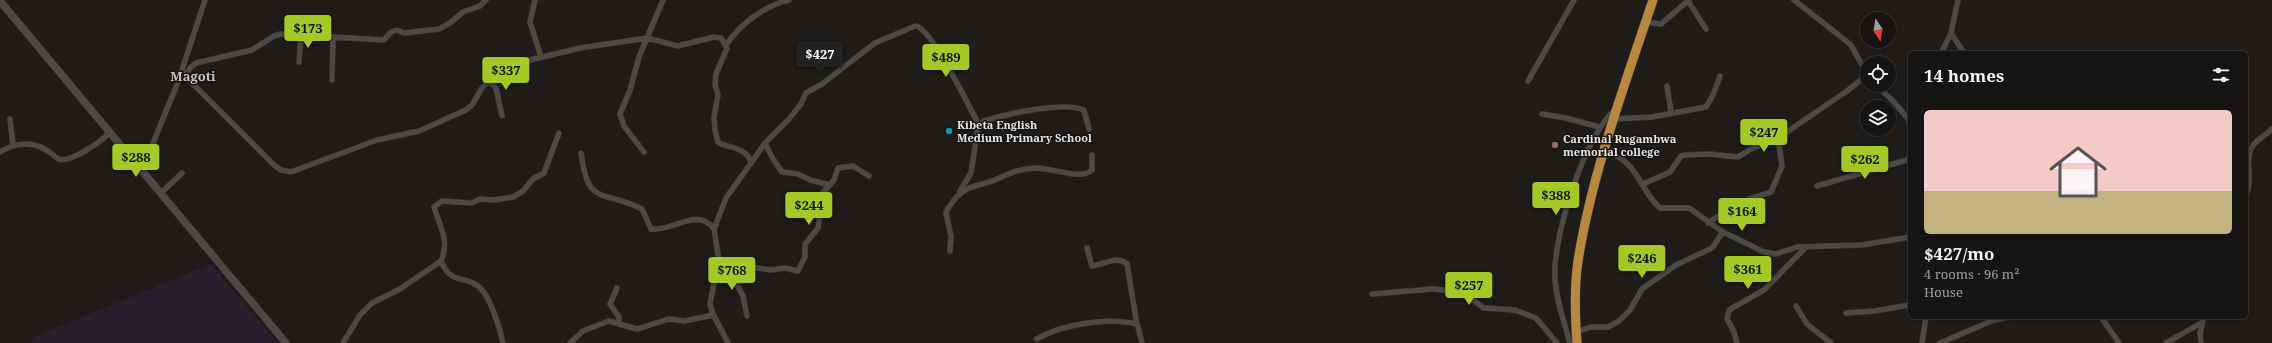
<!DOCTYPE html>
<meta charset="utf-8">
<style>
:root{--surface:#171513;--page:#201e1c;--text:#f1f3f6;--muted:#9e9fa0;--line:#363433;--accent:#a4c825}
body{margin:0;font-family:"Noto Serif",serif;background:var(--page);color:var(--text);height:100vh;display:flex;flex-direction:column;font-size:15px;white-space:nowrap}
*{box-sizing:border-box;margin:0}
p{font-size:13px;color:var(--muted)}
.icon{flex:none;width:22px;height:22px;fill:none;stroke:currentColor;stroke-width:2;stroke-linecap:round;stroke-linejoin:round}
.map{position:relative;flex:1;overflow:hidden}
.side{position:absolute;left:1908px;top:51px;width:340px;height:268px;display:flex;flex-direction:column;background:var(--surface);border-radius:6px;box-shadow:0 2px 6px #0003,0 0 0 1px var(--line)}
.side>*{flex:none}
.needle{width:26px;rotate:168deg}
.buttons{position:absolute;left:1860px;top:12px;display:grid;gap:8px}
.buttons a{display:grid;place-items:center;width:36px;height:36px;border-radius:50%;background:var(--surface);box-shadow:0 2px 6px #0003,0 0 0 1px var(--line);font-size:20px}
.price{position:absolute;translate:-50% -34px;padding:0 9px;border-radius:4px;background:var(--accent);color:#111;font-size:13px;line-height:26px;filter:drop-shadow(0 1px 2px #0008)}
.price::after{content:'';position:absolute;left:50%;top:24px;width:12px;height:9px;margin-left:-6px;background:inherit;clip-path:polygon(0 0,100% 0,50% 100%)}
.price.on{background:#222;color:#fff}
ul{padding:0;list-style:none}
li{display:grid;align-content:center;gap:8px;height:212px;padding:0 16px}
li span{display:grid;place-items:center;height:124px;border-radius:6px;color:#555}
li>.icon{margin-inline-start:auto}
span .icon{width:72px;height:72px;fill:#fffc;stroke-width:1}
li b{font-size:17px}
h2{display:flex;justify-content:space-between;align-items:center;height:48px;padding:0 16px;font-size:17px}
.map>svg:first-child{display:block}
.education{fill:#2b1f2d}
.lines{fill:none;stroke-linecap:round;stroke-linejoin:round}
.street-casing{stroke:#3a3836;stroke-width:6}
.secondary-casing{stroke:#3a3836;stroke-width:8}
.highway-casing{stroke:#3a3836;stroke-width:10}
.street{stroke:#4d4a46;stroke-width:5}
.secondary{stroke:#4d4a46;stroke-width:7}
.highway{stroke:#b78940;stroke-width:9}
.culture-dot{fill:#0f9aa8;stroke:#161310;stroke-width:1.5}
.education-dot{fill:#8d6e63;stroke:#161310;stroke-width:1.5}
.labels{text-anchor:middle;stroke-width:3;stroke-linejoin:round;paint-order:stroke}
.poi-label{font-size:11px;font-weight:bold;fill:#e8e6e4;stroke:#161310;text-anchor:start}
.quarter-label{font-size:13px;font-weight:bold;fill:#c8c4c0;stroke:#161310}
</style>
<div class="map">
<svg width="2272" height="343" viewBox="0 0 2272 343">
<rect width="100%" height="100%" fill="#1f1c19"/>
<path class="education" d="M211,264L278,343H31L36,336Z"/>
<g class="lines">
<g class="street-casing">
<path id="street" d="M535,0L530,22L541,57
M1794,0L1845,40L1851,45L1867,74
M1688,1L1706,29
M1646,22L1661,24L1689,0
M1951,33L1964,53
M726,45C740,24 764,6 789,0
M1941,53L1951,33L1958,0
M299,62L301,35
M179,74L185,76L274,165L281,170L291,172L377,140L419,131L466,110L472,105L482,88L489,81L507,70L530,60L580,48L647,38L678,46L714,37L721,38L727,48L716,74L715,84L718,95L714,117L715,130L718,142L721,144C733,148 748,149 751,163L726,198L714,229L719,261L710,303L712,312L728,343
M185,76L190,68L196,63L252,50L274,36L281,34L384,40L391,32L397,30L404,33L439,29L450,23L463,12L480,6L486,0
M332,80L333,39
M489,81L496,88L502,116
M1528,81L1574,0
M1876,85L1893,101L1910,121
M1667,86L1671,112
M1542,114L1566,118L1599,127
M10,119L13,145
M1615,119L1652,117L1706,107L1713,95L1720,76
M765,143L773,159L782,172L798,174L810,180L830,185
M1605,151C1640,162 1638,189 1660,208H1689L1723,232L1764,252L1776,254L1797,247L1862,245L1910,237
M0,152C16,142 34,141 49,152C53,154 55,158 59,159C71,163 102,141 110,132
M644,152L624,126L620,114L630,90L639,57L663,0
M581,153C588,208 603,189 642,209L651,229C672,232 698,206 714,229
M751,163L765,143L789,119L801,104L806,93L822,84L875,43L915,26C931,26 970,109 979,125
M142,170L178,82L205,0
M1643,184L1670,172L1681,156L1685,155L1709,154L1738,157L1751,149L1778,138L1847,91L1867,75
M1817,186L1910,159
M960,191L971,173L978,127L984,121C1006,114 1063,101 1084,110L1089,129
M161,193L182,173
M2246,195C2254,179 2242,157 2255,143C2260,138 2267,134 2272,129
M1708,223L1723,213L1735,210L1749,199L1771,192L1782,166L1778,138
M1087,248L1092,266C1102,265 1118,255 1127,264L1136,319L1142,343
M950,251L951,236L946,213C947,208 951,205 954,200C967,184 979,187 997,179C1011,173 1019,169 1035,168C1050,167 1081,181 1092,170V155
M726,264L743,296L747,316
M719,266L728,264L771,270L785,268L798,271L805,257V244L818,228L821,208L820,196L834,180L838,168L853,166L869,176
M617,288L610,304L619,317V323
M1372,294L1433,289L1453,291L1469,297L1484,308L1515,310L1536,318L1557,343
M1796,306L1807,324L1831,343
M1846,313L1874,311L1910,305
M2101,317L2119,343
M1576,332L1591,327H1608L1619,321L1630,310L1642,289L1676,265L1712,248L1723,232
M1037,339C1062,324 1108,317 1137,324
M343,343L360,315L372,303L400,289L441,261
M503,343C500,328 490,295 478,286C461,275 451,284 441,261C450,241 440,227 434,207L442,201L472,203L480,199L494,200L513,197L523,191L533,179L544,173L559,133
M570,343L583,331L609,321L637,329L669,319L684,321L714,315
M1570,343C1564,321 1556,300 1555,278C1552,239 1585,134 1615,110
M1737,343L1734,332L1727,319L1729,310L1764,290L1806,247
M1922,343L1926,317
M1940,343L1994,320L2009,317
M2166,343L2201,323
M2201,343L2200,333L2204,317"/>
</g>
<g class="secondary-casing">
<path id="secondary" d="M0,1L286,343"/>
</g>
<g class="highway-casing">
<path id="highway" d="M1577,343C1575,316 1574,287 1578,261C1592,173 1625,84 1653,0"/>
</g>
<use href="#street" class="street"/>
<use href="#secondary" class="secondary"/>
<use href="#highway" class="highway"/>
</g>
<circle class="culture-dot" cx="949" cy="131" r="4"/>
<circle class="education-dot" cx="1555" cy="145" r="4"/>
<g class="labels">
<g class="poi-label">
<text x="957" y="129">Kibeta English<tspan x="957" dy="13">Medium Primary School</tspan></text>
<text x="1563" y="143">Cardinal Rugambwa<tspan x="1563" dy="13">memorial college</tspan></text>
</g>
<g class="quarter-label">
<text x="193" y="81">Magoti</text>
</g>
</g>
</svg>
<div class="buttons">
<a><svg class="needle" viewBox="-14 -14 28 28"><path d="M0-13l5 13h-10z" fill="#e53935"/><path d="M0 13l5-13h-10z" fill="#9e9fa0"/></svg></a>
<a><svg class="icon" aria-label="locate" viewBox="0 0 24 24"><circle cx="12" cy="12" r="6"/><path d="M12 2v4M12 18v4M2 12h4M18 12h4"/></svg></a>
<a><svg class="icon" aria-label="layers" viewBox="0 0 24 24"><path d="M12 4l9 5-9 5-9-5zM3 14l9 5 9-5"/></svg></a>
</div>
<b class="price" style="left:308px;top:49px">$173</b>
<b class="price on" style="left:820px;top:75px">$427</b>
<b class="price" style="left:946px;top:78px">$489</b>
<b class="price" style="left:506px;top:91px">$337</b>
<b class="price" style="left:1764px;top:153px">$247</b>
<b class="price" style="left:136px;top:178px">$288</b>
<b class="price" style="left:1865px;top:180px">$262</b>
<b class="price" style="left:1556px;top:216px">$388</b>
<b class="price" style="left:809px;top:226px">$244</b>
<b class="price" style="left:1742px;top:232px">$164</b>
<b class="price" style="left:1642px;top:279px">$246</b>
<b class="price" style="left:1748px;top:290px">$361</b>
<b class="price" style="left:732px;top:291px">$768</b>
<b class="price" style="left:1469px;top:306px">$257</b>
<section class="side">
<h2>14 homes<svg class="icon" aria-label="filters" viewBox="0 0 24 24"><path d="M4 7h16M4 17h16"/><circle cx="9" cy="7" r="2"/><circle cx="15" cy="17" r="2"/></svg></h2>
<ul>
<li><span style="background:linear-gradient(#f6c9c9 65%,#c2b280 0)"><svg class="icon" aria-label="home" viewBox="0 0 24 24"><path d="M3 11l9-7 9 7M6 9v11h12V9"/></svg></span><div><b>$427/mo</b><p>4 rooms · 96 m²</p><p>House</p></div></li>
</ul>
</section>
</div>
